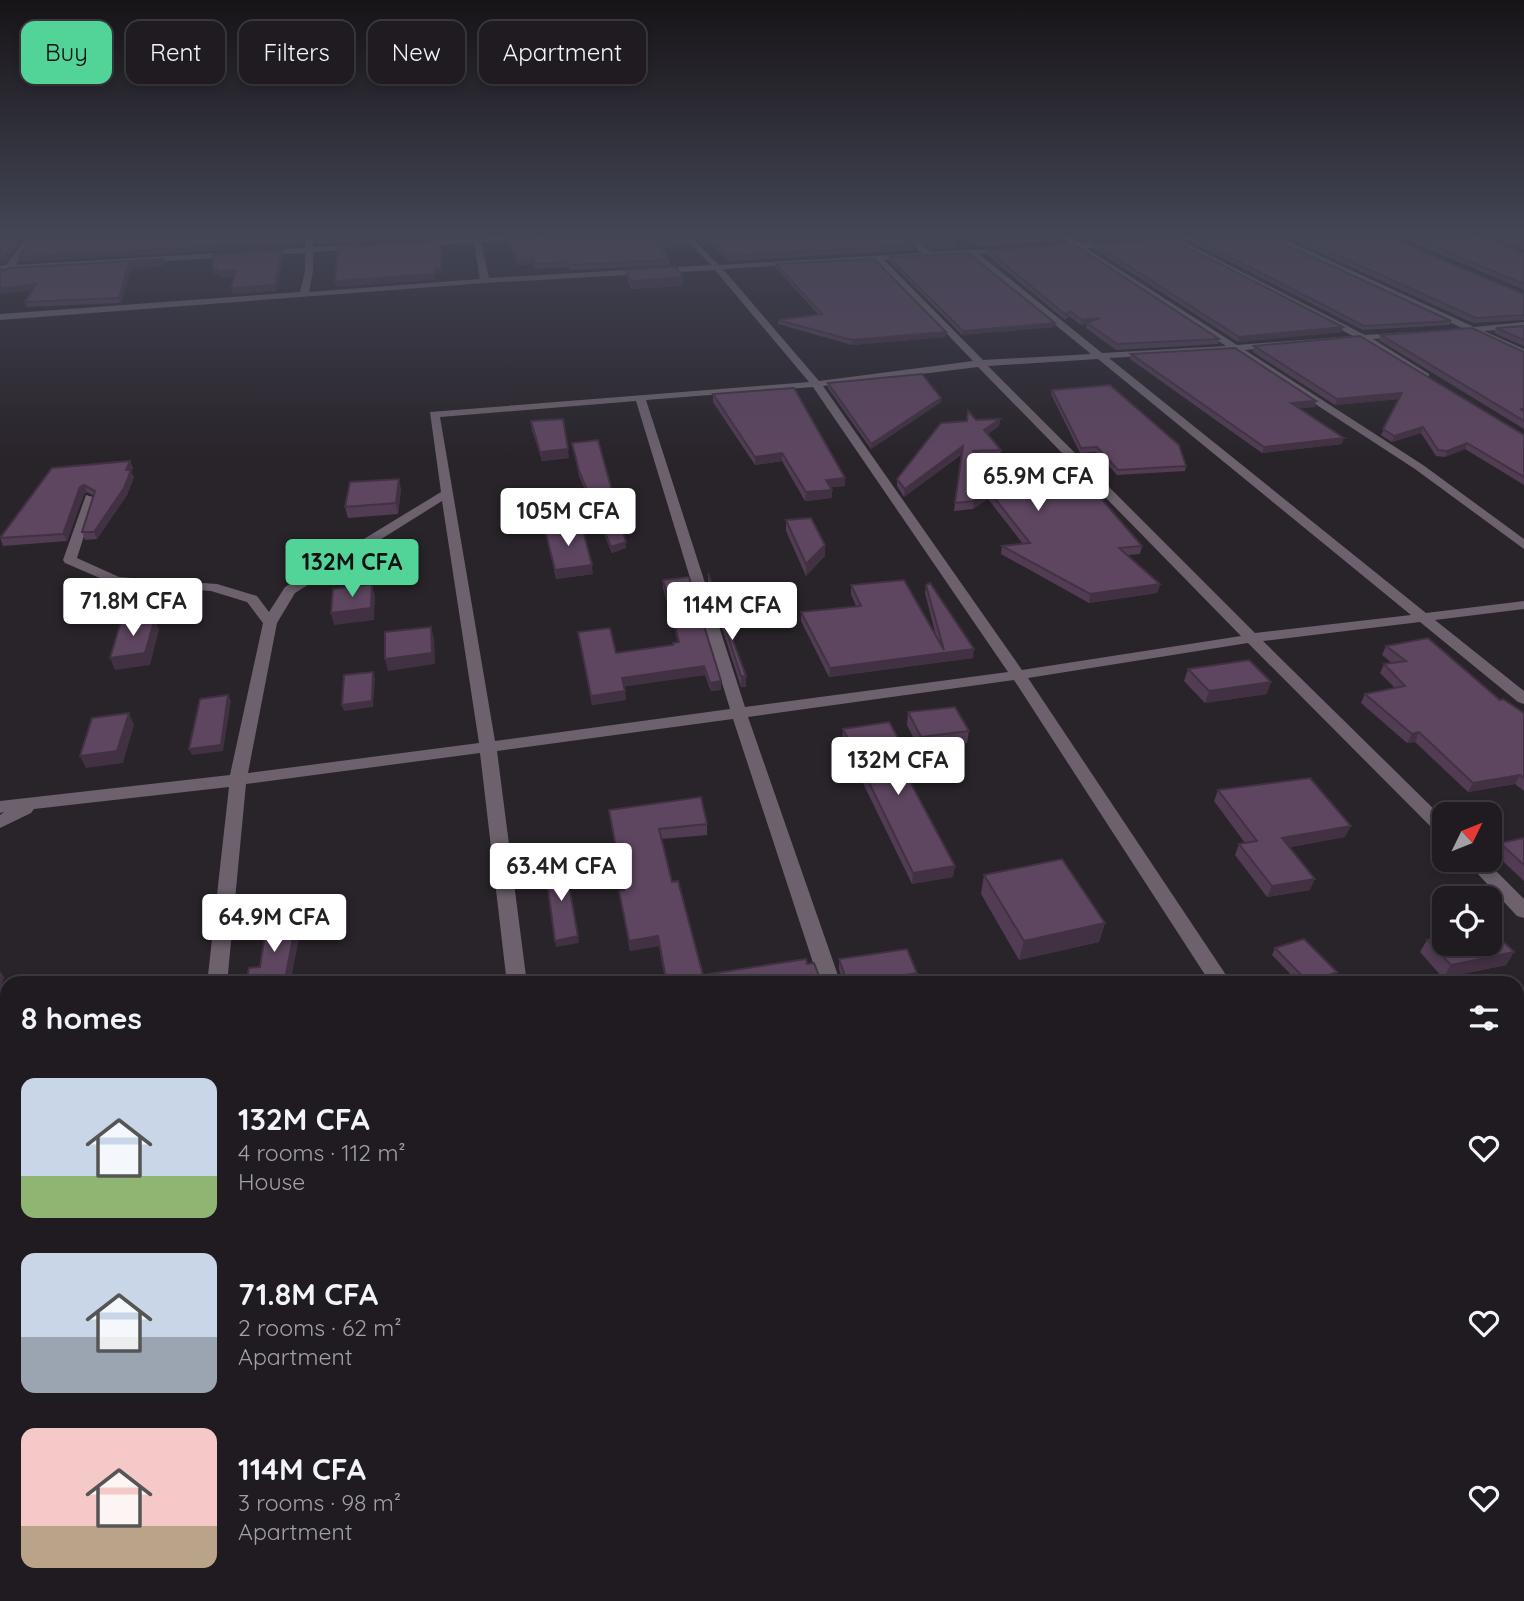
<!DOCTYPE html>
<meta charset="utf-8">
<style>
:root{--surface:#1f1b20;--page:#2c282d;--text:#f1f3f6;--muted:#a1a1a5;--line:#3c393e;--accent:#52d397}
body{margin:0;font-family:Quicksand,sans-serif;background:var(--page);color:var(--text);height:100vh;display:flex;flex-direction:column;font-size:26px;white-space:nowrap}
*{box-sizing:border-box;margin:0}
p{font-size:23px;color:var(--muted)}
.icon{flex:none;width:38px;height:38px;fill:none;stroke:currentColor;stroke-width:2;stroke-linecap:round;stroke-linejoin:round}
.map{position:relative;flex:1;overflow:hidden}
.drawer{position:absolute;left:0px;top:976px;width:1524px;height:625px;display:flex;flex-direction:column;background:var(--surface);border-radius:21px 21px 0 0;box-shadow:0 4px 10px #0003,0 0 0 2px var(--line)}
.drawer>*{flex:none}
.banner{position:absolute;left:21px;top:21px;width:700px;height:63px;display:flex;gap:14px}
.needle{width:46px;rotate:47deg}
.tools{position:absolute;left:1432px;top:802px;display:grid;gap:14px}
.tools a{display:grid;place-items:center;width:70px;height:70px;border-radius:14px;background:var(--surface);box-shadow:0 4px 10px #0003,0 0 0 2px var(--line);font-size:35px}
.price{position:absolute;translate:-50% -60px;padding:0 16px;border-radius:7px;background:#fff;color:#222;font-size:23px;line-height:46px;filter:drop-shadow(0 2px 4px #0008)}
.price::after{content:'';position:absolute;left:50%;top:42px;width:21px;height:16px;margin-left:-10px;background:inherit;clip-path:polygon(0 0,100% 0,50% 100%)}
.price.on{background:var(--accent);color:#111}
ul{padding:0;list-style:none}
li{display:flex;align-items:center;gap:21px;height:175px;padding:0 21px}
li span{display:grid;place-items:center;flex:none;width:196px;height:140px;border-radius:14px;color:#555}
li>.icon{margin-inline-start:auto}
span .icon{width:84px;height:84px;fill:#fffc;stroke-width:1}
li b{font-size:30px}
h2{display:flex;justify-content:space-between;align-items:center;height:84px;padding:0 21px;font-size:30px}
.tag{padding:0 24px;border-radius:14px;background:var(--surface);box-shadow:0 4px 10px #0003,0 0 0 2px var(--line);font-size:24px;line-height:63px}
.tag.on{background:var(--accent);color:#111}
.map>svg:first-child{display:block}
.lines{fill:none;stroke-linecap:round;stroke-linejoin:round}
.minor{fill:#6c616d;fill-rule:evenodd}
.wall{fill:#513c53}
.shaded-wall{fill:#423143}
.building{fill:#5e4660;stroke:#423143;stroke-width:2}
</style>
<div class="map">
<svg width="1524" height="1601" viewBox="0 0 1524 1601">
<rect width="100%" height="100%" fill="#29242a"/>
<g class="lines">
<path class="minor" d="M31,232H39L15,265L305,248V232H313V247L364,245L361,249L313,252V271L309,292L480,279L474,243L410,246L413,242L535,235L532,239L481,242L489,278L711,265L678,232H686L719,265L922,253L897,232H906L931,252L1013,248L1010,252L979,254L1102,353L1226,346L1077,248L1053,249V245L1070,244L1053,232H1062L1080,243L1118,242L1115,246L1086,248L1237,345L1353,336L1172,242L1146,243L1142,241L1247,232H1287L1275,235L1474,327L1524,322V328L1484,331L1524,349V356L1472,332L1451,333V329L1462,328L1264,235L1182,241L1365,335L1408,332V336L1405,337L1373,339L1429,374V378H1421L1362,340L1245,350L1423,465L1524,539V549L1415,469L1234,351L1109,358L1426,613L1524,601V609L1435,620L1524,691V704L1518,702L1420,622L1263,641L1444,819V836L1438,834L1248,643L1028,678L1232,984H1211L1014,680L748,717L841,984H820L733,719L497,751L527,984H507L480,753L246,784L227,984H207L229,787L34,809L31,813L0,828V815L4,812L0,813V801L230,775L263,623L247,602L211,591L116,585L65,563L63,560L86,495L96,498L77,558L119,577L217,584L257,596L269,612L285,587L441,492L430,412L809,382L715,270L485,283L0,320V314L300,292L305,271V253L11,270L6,273L0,270V266L6,265ZM970,255L1091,354L983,360L884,260ZM876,260L973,361L819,381L723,269ZM1098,359L1411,615L1255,633L988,366ZM978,367L1241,636L1022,670L823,386ZM813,387L1008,672L745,707L646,400ZM636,401L730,709L495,741L440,417ZM442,501L479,743L248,773L277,623L295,593Z
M1464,859H1484L1524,899V918L1517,916Z
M1524,1088V1108L1517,1110V1090Z
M1517,1408L1524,1411V1446L1517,1444Z
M7,1433V1463L0,1464V1434Z
M117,1594H149L148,1601H116Z
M569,1594H601L602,1601H570Z
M1015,1594H1047L1049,1601H1017Z"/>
</g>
<path class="wall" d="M690,232H899L915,245L914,250L729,261L711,244L703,245Z
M910,232H930L955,242V247L930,248Z
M961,232H1056L1062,236L1061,241L979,246Z
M1067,232H1229L1079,239Z
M1284,232H1376L1524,294V320L1473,323L1283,236Z
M1388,232H1469L1524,253V290Z
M1481,232H1524V250Z
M508,238L688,241V246L661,248L669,260V265L570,270L569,267L535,269L534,264L518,265L509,243Z
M1193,238L1451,321L1449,325L1363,330L1192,242Z
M1094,244L1342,332L1238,342L1093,248Z
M987,250L1219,339L1218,344L1116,350L1086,328L1087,324L1081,325L1069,316L1065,320L987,255Z
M889,257L1054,327L962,335L889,261Z
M165,263L164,266L131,269L121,303L27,307L25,302L32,290L0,294L5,270Z
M776,264L946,337L852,345L778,324V320L818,314L776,268Z
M626,270L683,277V286L631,289L627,278Z
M1524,326V346L1494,333L1496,328Z
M1381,335L1524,352V429L1379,340Z
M1254,346L1524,435V485L1465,449L1445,457L1436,456L1421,433L1392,442L1381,435L1399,399L1335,405L1253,352Z
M1131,354L1315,407L1298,408L1342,444L1262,453L1130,359Z
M828,383L941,402L871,449L828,388Z
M1052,390L1186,466L1185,471L1117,475L1096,452L1080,453L1051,394Z
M713,394L845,486L831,487L832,490V498L805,501L782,461L755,465L713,402Z
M1000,419L999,426L988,434L1001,450L1000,457L987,458L1062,498L1142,546L1140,554L1128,555L1160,584L1157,593L1089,603L1001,554L1002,546L1023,544L988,499L973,509L954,511L962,454L904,497L897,486V479L976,420Z
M531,421L569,458L542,461L532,430Z
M572,443L626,542V548L612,553L579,476Z
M130,461L133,468L131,472L134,477L127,495L97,539L85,540L82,532L94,496L87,492L84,494L67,541L3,546L0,537L52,468Z
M401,489L398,514L348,518L345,507Z
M786,520L825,545V556L806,576L786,531Z
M545,530L593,574L556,579Z
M708,573L746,676V687H741L708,584Z
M663,580L721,690L711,691L705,675L624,686L626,700L592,705L578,632L616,653L673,645L678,642L663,588Z
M851,585L937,640L925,593L926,585L973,658L829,677L801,621V612L856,606L851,594Z
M1386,646L1500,700L1524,713V791L1515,784L1468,792L1415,742L1407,743L1361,703L1365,694L1395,688L1380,673L1384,664L1392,663L1382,655Z
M1188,669L1267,694L1205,703L1184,681Z
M908,712L969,731L967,743L919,749L907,725Z
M843,729L903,760L898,761L955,866L953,877L912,884L842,740Z
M1218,790L1345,837L1289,847L1310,890L1267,897L1235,855L1239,844L1245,843L1214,801Z
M609,810L707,824V835L661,839L672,882L703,975L807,964L819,976H841L839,969V959L916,983L666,984L659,946L630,951L619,891L624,890Z
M1524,838V881L1494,853L1500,843Z
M984,875L1105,923L1099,942L1019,960L981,894Z
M1427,940L1514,952L1506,965L1443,978L1420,952Z
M1275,948L1337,972L1334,979L1320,984H1300L1272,955Z
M1146,1594H1206L1209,1601H1149Z
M1349,1594H1413L1417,1601H1353Z"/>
<path class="shaded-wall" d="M23,232H29L5,263L0,264V259Z
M301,232H302V246L20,262L19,257Z
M435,233V237L316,244L315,240Z
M703,240H711V244L703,245Z
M688,241V246L658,248V243Z
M282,250L284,256L276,291L233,294L231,288Z
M441,251L442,273L436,274L435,280L336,287L335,281L435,268Z
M164,259L165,263L164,266L131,269L121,303L119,298L129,264Z
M533,259L534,264L518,265V260Z
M217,269L236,270L238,276L219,278L218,275H215L213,270Z
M683,277V286L631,289V281Z
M36,284L38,289L0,294V289Z
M1100,318L1087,323V324L1081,325L1082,320Z
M1055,323L1054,327L962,335L963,331Z
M1343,327L1342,332L1238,342L1239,337Z
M946,332V337L852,345V340Z
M1402,393L1400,399L1335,405L1337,399Z
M941,398V402L871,449V444Z
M1316,401L1315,407L1289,409L1291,403Z
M1000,419L999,426L983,437L984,430Z
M1423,427L1421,433L1392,442L1394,436Z
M1344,438L1342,444L1262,453L1264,447Z
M1467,443L1465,449L1445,457L1447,451Z
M963,446L962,453L904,497L905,489Z
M568,449L569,458L542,461L540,452Z
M782,453V461L755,465V457Z
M130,461L133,468L131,472L134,477L127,495L97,539L94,532Z
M845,478V486L825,488L826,480Z
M399,479L401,489L398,514L396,503Z
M84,485L87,492L84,494L67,541L63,534L80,487Z
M832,490V498L805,501L806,492Z
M989,491L988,499L973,509L974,501Z
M626,542V548L612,553L611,547Z
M825,545V556L806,576V564Z
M592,565L593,574L556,579L555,570Z
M372,584L375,596L374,620L334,625L331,613Z
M1160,584L1157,593L1089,603L1090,594Z
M155,618L159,630L150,665L115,670L110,658Z
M431,627L434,638L435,664L388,671L385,659Z
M974,649L973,658L829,677L830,668Z
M704,666L705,675L622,687V678Z
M373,672L375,678L373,707L344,711L342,705Z
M741,676H746V687H741Z
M721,681V690L711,691L710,683Z
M1271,682L1267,694L1205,703L1209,691Z
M625,691L626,700L592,705L591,696Z
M228,695L231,701L223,751L192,755L189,749Z
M129,713L134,725L123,763L86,768L80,756Z
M1419,732L1415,742L1407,743L1412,734Z
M904,749L903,760L892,762L893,750Z
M1520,775L1515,784L1468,792L1473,783Z
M1351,826L1345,837L1277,850L1282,838Z
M955,866L953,877L912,884L913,873Z
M1315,879L1310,890L1267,897L1272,886Z
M297,918L301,928L290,984H284Z
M1105,923L1099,942L1019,960L1024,941Z
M578,936L579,943L556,947L555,941Z
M658,936L659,946L630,951L629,941Z
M1514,952L1506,965L1443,978L1451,965Z
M0,971L4,977L0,993Z
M1337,972L1334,979L1320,984H1307Z
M917,973L916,983L866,984V982Z
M7,1116V1130L0,1132V1117Z
M1524,1289V1298L1517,1299V1291Z
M7,1330V1342L0,1343V1331Z
M7,1482V1531L0,1556V1506Z
M864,1594H885L863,1601Z"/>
<path class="building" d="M0,232H23L3,258L0,259Z
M37,232H301V241L19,257Z
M314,232H434L435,233L315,240Z
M592,232H679L688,241L658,243L669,260L570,265L568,262L535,264L533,259L518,260L508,238Z
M694,232H899L915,245L728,256L711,240H703Z
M916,232H930L955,242L930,244Z
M968,232H1056L1062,236L980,241Z
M1075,232H1135L1079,235Z
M1286,232H1376L1524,294V315L1476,318Z
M1400,232H1469L1524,253V284Z
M1494,232H1524V245Z
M1265,235L1451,321L1364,326L1193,238Z
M1171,239L1343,327L1239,337L1094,244Z
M437,242L441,251V268H435L434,274L335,281L338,248Z
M1075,245L1219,339L1117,344L1087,323L1100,318L1082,320L1070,311L1066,315L987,250Z
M282,250L275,285L231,288L236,270L217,272V269L213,270V255Z
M968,253L1055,323L963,331L889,257Z
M164,259L163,261L129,264L119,298L25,302L36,284L0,289V269L5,270L10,268Z
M874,259L946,332L852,340L778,320L822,314L776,264Z
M675,266L683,277L631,281L626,270Z
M1524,326V340L1496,328Z
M1472,328L1524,352V409H1520L1524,411V421L1381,335Z
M1360,336L1524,435V477L1467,443L1447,451L1438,450L1423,427L1394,436L1383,429L1402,393L1337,399L1254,346Z
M1235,348L1316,401L1291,403L1344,438L1264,447L1131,354Z
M922,374L941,398L871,444L828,383Z
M1110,385L1179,445L1186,466L1118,470L1097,447L1081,448L1052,390Z
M794,388L845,478L826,480L832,490L806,492L782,453L755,457L713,394Z
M968,411L976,420L1000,419L984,430L1001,450L972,451L1056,491L1062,498L1098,495L1142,546L1119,548L1160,584L1090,594L1002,546L1030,543L989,491L974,501L955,503L963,446L905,489L897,479L941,423L967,421Z
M563,419L568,449L540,452L531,421Z
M598,440L626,542L611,547L579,471L572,443Z
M130,461L126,470H131L124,488L94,532H82L95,491L84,485L80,487L63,534L0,538L52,468Z
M399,479L396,503L345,507L350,482Z
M811,518L825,545L806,564L786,520Z
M582,527L592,565L555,570L545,530Z
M708,573L746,676H741Z
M689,577L721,681L710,683L704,666L622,678L625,691L591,696L578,632L610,628L616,653L673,645V643L679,642L663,580Z
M904,580L944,650L926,585L930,583L974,649L830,668L801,612L861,606L851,585Z
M372,584L371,608L331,613L333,589Z
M155,618L145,653L110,658L121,622Z
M431,627L432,653L385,659V632Z
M1428,638L1500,700L1503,699L1524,713V778L1520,775L1473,783L1419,732L1412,734L1365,694L1405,686L1384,664L1406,661L1386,646Z
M1249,660L1271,682L1209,691L1188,669Z
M373,672L372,701L342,705L344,675Z
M228,695L221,745L189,749L200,699Z
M955,707L969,731L921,737L908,712Z
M129,713L117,751L80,756L92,718Z
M889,722L904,749L893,750L955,866L913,873L843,729Z
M1310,778L1351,826L1282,838L1315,879L1272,886L1239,844L1257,841L1218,790Z
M701,797L707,824L659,829L672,882L678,881L703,975L806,959L807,964L814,963L819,976H842L844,973L839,959L907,949L917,973L866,982L867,984H667L658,936L629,941L619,891L624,890L609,810Z
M1524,838V865L1500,843Z
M1062,859L1105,923L1024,941L984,875Z
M565,864L578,936L555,941L545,867Z
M297,918L284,984H246L249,968L260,967L267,922Z
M1489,928L1514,952L1451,965L1427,940L1444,936V943H1489Z
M1304,939L1337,972L1308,982L1275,948Z
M7,1048V1116L0,1117V1049Z
M1524,1213V1289L1517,1291V1215Z
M7,1297V1330L0,1331V1298Z
M7,1463V1482L0,1506V1465Z
M749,1594H864L866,1601H751Z
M1157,1594H1206L1209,1601H1160Z
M1362,1594H1413L1417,1601H1366Z"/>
<linearGradient id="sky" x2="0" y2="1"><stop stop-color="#171417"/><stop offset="0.51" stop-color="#434555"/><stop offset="1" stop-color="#434555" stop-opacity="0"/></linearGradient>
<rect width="1524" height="456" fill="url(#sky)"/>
</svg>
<div class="tools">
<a><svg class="needle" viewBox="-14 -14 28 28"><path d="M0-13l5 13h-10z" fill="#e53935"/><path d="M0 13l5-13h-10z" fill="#a1a1a5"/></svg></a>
<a><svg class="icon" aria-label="locate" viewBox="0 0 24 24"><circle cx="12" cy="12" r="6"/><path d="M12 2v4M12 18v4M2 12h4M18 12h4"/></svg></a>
</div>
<b class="price" style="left:1038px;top:513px">65.9M CFA</b>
<b class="price" style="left:568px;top:548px">105M CFA</b>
<b class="price on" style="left:352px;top:599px">132M CFA</b>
<b class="price" style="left:133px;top:638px">71.8M CFA</b>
<b class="price" style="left:732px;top:642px">114M CFA</b>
<b class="price" style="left:898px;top:797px">132M CFA</b>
<b class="price" style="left:561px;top:903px">63.4M CFA</b>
<b class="price" style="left:274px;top:954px">64.9M CFA</b>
<div class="banner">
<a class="tag on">Buy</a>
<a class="tag">Rent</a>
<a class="tag">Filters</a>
<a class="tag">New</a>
<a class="tag">Apartment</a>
</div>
<section class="drawer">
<h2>8 homes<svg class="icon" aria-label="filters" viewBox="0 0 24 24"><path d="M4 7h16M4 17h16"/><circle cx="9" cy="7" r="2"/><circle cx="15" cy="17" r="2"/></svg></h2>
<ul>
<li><span style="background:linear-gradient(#c9d6e8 70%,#8fb573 0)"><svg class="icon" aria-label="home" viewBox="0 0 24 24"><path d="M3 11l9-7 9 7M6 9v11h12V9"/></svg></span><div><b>132M CFA</b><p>4 rooms · 112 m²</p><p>House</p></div><svg class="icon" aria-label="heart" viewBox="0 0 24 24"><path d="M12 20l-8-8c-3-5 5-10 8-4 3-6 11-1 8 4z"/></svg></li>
<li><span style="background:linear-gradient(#c9d6e8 60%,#9aa5b1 0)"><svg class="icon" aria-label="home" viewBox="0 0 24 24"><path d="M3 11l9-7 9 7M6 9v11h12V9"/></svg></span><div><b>71.8M CFA</b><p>2 rooms · 62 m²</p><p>Apartment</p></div><svg class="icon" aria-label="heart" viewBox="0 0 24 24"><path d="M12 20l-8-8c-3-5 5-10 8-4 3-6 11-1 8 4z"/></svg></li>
<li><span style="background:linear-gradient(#f6c9c9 70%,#b9a48a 0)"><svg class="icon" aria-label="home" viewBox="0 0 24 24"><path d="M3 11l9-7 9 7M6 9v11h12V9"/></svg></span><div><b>114M CFA</b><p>3 rooms · 98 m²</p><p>Apartment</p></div><svg class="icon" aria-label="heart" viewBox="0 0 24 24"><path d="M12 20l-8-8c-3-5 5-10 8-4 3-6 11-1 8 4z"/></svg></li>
</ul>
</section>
</div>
